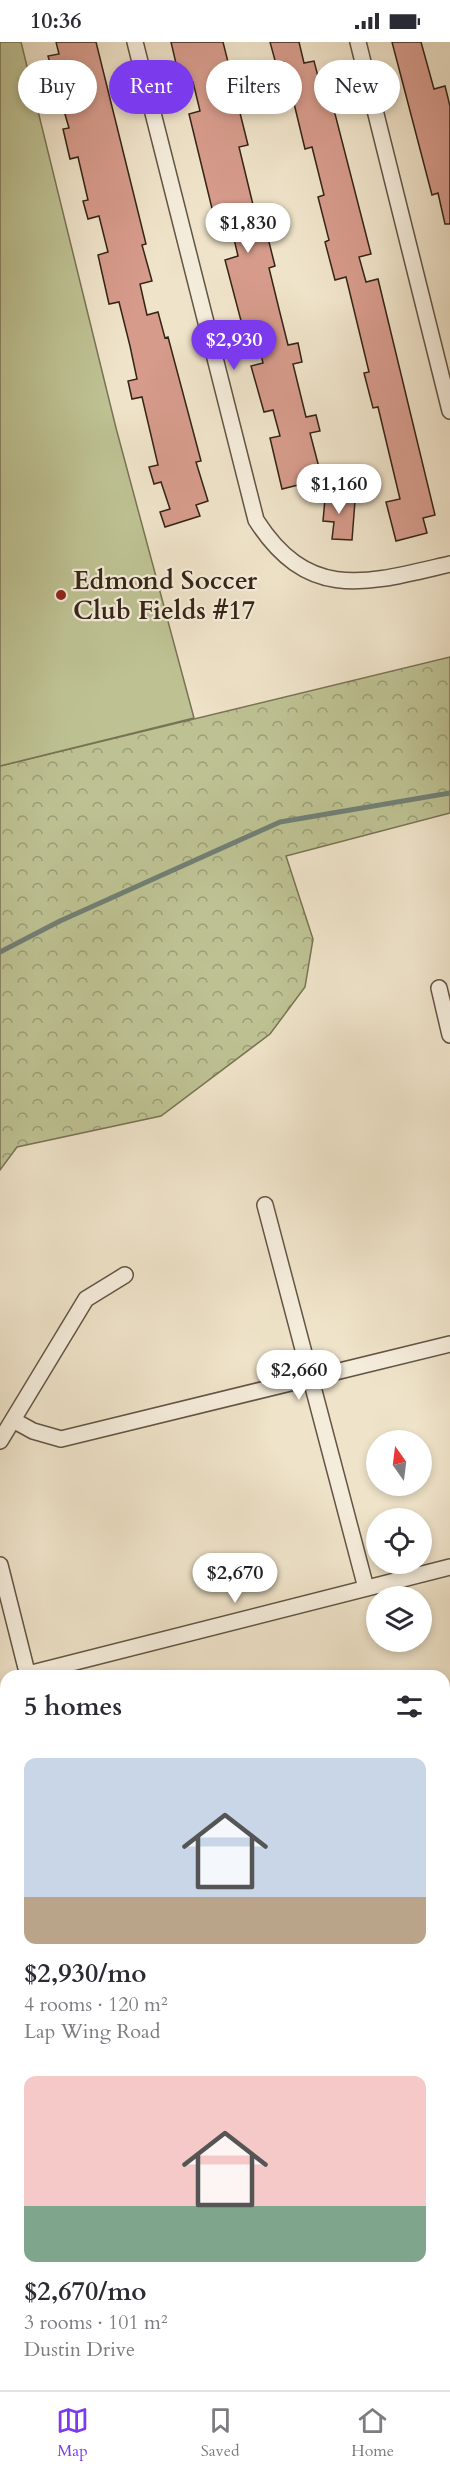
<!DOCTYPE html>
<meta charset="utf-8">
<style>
:root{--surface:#fff;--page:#f7f7f7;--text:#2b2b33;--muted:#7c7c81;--line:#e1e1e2;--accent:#7c3aed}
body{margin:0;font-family:Cardo,serif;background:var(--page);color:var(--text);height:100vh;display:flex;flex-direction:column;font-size:22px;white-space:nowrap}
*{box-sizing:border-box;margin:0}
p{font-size:20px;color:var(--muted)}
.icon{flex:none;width:33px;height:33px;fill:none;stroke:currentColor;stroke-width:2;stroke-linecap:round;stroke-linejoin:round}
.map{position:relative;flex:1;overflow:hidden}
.details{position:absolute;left:0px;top:1628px;width:450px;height:722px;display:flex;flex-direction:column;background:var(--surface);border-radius:18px 18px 0 0;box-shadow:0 3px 9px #0003}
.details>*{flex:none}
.banner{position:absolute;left:18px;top:18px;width:414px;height:54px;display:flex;gap:12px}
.needle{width:39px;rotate:346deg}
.buttons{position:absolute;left:366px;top:1388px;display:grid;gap:12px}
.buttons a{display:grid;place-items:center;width:66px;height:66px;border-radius:50%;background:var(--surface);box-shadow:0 3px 9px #0003;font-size:30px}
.price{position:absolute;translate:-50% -51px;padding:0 14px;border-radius:21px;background:#fff;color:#222;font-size:20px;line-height:39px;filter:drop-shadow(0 2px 3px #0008)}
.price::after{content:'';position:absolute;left:50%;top:36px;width:18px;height:14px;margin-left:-9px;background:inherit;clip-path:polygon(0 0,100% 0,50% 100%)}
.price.active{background:var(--accent);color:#fff}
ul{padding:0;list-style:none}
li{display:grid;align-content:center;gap:12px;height:318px;padding:0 24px}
li span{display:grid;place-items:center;height:186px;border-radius:12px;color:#555}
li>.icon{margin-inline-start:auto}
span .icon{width:108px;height:108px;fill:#fffc;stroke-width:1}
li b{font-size:26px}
h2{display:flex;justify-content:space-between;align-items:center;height:72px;padding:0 24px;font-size:26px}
.pill{padding:0 21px;border-radius:27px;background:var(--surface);box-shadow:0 3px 9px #0003;font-size:21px;line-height:54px}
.pill.active{background:var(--accent);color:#fff}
.status{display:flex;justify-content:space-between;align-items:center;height:42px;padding:0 30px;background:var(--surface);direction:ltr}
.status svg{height:16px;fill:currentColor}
.menu{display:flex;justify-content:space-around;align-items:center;height:84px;border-top:2px solid var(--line);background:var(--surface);font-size:16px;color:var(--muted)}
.menu a{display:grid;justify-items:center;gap:3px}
.menu .active{color:var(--accent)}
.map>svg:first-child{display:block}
.grass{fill:url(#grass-dots);stroke:#797355;stroke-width:1.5}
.forest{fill:url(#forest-crowns);stroke:#797355;stroke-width:1.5}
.pitch{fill:#bec293;stroke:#797355;stroke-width:1.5}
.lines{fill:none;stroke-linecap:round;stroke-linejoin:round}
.stream{stroke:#718075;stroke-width:5}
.building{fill:#d69b8b;stroke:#342417;stroke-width:1.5}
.street-casing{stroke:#635444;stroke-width:18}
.street{stroke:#f5eddc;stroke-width:15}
.poi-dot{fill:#8f2418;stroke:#f5eddc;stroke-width:2}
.labels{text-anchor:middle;stroke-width:4.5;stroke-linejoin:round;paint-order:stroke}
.poi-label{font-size:26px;font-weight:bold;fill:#342417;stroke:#f5eddc;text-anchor:start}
</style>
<div class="status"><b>10:36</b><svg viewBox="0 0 49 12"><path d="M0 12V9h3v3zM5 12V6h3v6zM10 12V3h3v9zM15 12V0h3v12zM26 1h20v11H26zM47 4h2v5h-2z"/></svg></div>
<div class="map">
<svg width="450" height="2348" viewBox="0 0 450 2348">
<defs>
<pattern id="grass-dots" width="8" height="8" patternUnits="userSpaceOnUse" patternTransform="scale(1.5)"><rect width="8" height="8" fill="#bec293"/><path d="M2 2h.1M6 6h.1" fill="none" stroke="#9b9d77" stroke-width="1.8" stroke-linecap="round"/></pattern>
<pattern id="forest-crowns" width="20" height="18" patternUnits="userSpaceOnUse" patternTransform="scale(1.5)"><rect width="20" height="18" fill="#bec293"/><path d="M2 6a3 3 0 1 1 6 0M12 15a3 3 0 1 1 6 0" fill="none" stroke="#9b9d77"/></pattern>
</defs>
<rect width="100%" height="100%" fill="#efe3c9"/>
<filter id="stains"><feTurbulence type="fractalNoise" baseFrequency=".00333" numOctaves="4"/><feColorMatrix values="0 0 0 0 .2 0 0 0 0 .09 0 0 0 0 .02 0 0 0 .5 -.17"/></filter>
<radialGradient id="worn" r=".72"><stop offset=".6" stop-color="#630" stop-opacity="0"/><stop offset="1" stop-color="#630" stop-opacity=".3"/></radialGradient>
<path class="grass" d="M6,1997V2343H430L432,2348H0V1998Z
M450,2141V2283L444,2281V2144Z"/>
<path class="forest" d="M450,615V771L286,814L313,897L305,945L270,992L161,1074L17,1105L0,1128V724Z"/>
<path class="pitch" d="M0,0H21L116,386L194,676L0,724Z"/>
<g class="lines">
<path class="stream" d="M0,910L60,879L280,780L450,751
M0,1732L6,1723
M444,1883L450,1886"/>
</g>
<path class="building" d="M56,0H96L146,202L142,203L152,239L140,242L147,273L158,270L165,296L168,295L201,419L196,420L208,459L196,463L200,474L165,485L160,470L170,467L161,440L154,442L149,425L158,423L142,355L132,357L128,339L137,337L130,304L119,260L109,262L98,213L108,210L99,174L88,177L83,159L88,158L78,115L70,117L63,87L69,86L48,14L59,12Z
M171,0H223L235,48L238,47L242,66L239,67L248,103L239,105L255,171L266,168L271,186L266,188L275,224L269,226L279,267L288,303L298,301L302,320L293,322L306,375L316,373L320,389L310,391L322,437L282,447L270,396L280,394L273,368L264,370L251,324L263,321L256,292L245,294L225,218L238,214L231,184L217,187L189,72L200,69L193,40L181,43Z
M270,0H299L304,21L314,19L326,65L333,64L371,212L359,215L366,240L378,237L435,473L423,476L427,491L396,499L386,460L400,457L378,365L373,366L364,331L369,330L346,235L335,238L325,200L329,198L318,155L324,153L312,105L305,107L284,20L276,22Z
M392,0H421L434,47L445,44L450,64V182H445L438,151L432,153Z
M326,446L340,447L339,458L355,459L352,498L332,497L334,480L323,479Z"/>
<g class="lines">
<g class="street-casing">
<path id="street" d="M135,0L256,478C309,561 368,541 450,522
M358,0L450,369
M439,946L450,993
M265,1163L366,1546
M13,1378L33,1389L61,1397L450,1302
M0,1399L86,1257L125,1233
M0,1523L28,1634
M28,1632L450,1525
M0,1742L6,1736
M0,1842L6,1843
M0,1975L6,1977
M444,2298L450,2296
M441,2343L442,2348"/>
</g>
<use href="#street" class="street"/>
</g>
<circle class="poi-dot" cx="61" cy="553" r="6"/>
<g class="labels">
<g class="poi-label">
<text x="73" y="547">Edmond Soccer<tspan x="73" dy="30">Club Fields #17</tspan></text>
</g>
</g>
<rect width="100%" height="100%" filter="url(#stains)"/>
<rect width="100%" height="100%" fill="url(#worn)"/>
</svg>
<div class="buttons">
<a><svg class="needle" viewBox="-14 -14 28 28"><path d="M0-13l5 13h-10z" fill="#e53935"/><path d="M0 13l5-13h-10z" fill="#7c7c81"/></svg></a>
<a><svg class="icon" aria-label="locate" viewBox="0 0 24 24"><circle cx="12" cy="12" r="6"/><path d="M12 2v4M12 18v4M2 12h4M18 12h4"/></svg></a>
<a><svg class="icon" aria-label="layers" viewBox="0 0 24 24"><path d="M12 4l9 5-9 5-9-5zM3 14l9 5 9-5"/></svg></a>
</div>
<b class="price" style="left:248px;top:212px">$1,830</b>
<b class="price active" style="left:234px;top:329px">$2,930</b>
<b class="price" style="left:339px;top:473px">$1,160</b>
<b class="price" style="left:299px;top:1359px">$2,660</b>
<b class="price" style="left:235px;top:1562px">$2,670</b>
<div class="banner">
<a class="pill">Buy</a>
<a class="pill active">Rent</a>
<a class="pill">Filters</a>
<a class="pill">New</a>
</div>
<section class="details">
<h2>5 homes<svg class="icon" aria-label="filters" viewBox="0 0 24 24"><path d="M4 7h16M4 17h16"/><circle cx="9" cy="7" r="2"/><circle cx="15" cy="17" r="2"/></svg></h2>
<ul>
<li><span style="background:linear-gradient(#c9d6e8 75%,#b9a48a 0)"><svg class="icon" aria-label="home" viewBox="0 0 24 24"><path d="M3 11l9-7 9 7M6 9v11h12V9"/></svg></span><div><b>$2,930/mo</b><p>4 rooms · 120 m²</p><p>Lap Wing Road</p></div></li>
<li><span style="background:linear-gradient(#f6c9c9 70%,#7fa58c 0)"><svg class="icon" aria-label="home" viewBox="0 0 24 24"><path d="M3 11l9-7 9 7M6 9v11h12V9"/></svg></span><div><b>$2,670/mo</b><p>3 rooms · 101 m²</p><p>Dustin Drive</p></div></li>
</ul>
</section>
</div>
<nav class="menu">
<a class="active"><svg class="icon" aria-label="map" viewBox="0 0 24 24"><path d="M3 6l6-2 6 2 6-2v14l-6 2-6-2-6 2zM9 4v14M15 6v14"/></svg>Map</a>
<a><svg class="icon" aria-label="saved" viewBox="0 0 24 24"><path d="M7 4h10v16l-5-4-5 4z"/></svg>Saved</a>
<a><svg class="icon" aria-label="home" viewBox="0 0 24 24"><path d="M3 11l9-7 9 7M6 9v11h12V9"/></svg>Home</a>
</nav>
